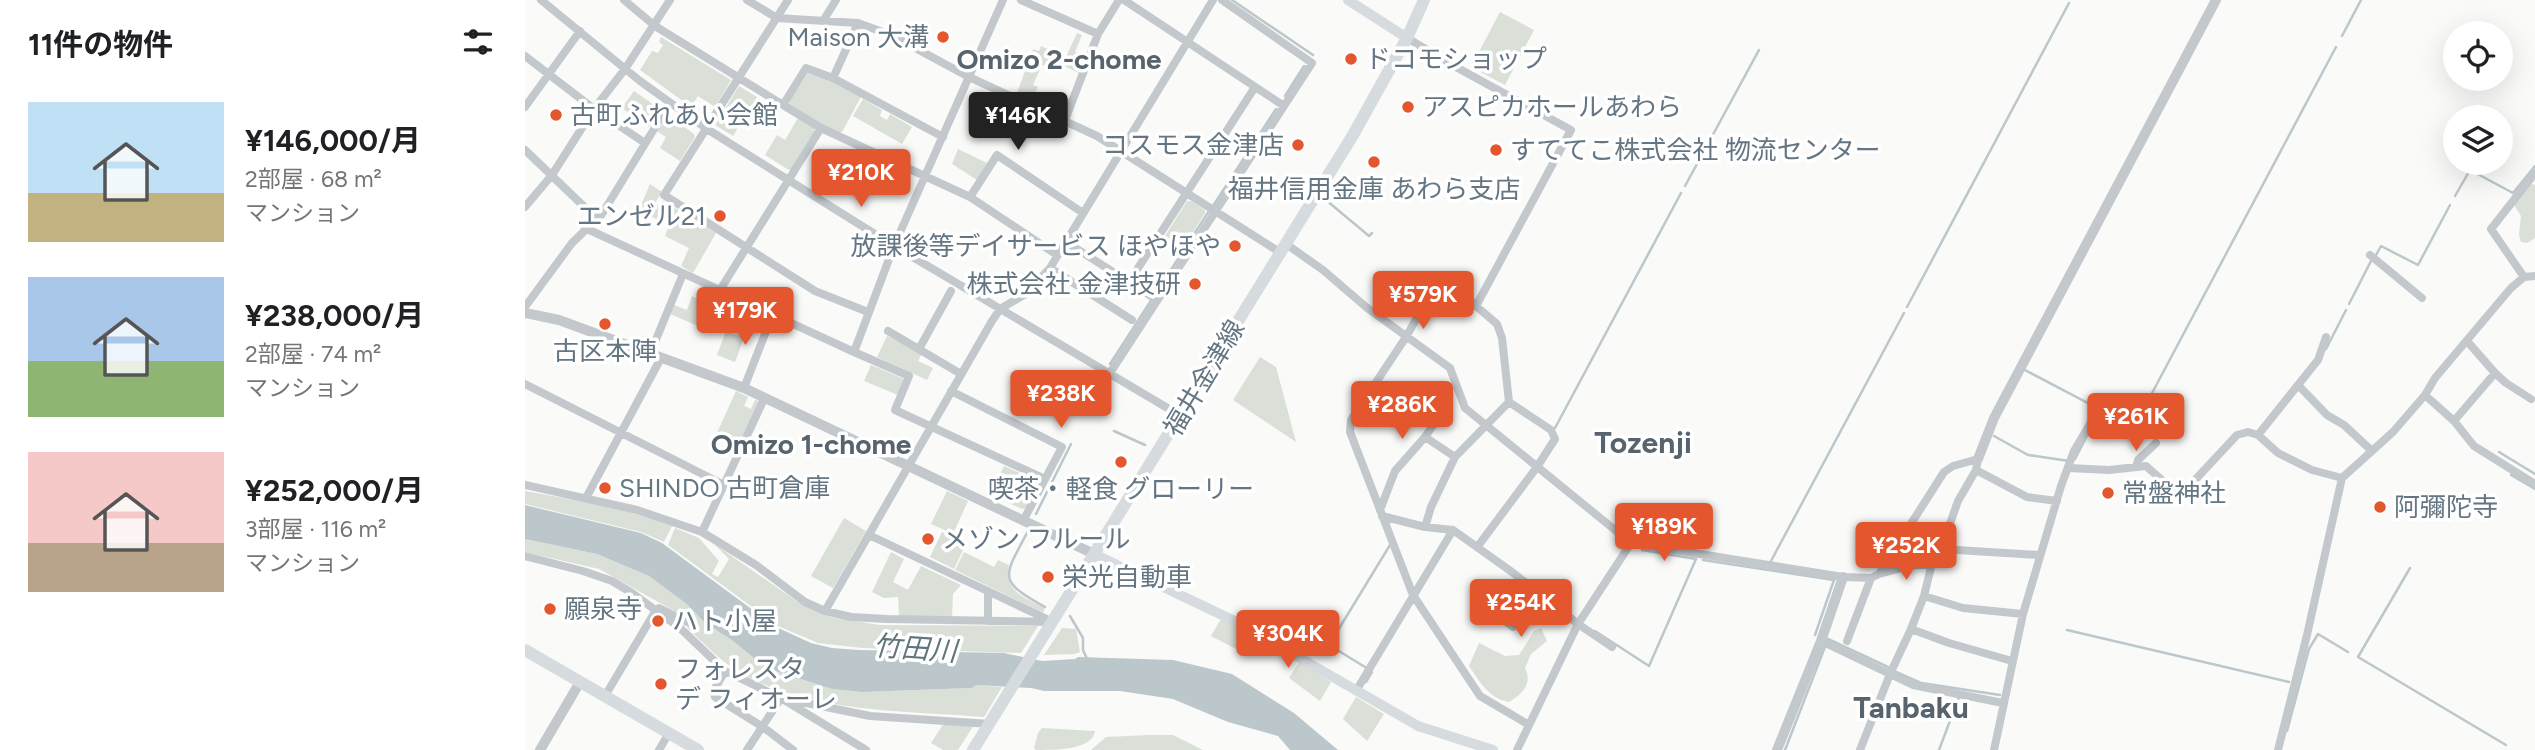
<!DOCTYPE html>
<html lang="ja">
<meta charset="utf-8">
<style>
:root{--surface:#fff;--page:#f6f6f6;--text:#202124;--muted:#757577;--accent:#e4572e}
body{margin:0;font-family:Figtree,"Noto Sans JP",sans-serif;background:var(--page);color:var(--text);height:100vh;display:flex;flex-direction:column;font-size:26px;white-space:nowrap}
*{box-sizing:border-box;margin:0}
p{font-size:23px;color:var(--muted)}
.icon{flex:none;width:38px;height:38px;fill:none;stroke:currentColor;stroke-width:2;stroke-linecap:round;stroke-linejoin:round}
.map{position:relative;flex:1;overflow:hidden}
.drawer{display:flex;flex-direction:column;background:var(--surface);width:525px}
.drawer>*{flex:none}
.tools{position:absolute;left:1918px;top:21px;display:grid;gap:14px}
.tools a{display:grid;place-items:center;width:70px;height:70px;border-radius:50%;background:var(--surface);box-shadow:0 7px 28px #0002;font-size:35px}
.price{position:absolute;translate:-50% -60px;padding:0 16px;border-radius:7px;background:var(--accent);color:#fff;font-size:23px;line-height:46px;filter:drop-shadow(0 2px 4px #0008)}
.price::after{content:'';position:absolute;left:50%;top:42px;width:21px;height:16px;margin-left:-10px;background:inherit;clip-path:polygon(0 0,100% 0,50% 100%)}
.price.current{background:#222;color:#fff}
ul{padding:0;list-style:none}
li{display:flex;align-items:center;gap:21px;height:175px;padding:0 28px}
li span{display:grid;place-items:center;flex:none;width:196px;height:140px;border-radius:0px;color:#555}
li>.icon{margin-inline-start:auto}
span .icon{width:84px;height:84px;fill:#fffc;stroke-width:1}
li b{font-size:30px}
h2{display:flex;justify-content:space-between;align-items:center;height:84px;padding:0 28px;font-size:30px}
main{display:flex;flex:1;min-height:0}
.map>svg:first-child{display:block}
.green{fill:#dadfd7}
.water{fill:#bbc7cb}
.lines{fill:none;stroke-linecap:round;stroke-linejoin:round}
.stream{stroke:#bbc7cb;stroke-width:2.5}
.minor{stroke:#c3c8cc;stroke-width:8}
.tertiary{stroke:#c3c8cc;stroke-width:10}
.secondary{stroke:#d6dbdf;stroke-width:10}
.primary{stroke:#d6dbdf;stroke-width:12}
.poi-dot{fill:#e4572e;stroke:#fff;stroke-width:2.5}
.labels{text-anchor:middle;stroke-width:7;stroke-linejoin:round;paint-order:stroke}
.poi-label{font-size:26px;fill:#657683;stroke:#fff;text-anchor:start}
.street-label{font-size:26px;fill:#657683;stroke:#fff}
.neighbourhood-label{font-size:28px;font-weight:bold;fill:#57646e;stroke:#fff}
.water-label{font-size:28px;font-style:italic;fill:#60757c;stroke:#fff}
.quarter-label{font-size:30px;font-weight:bold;fill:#57646e;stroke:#fff}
</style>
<main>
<section class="drawer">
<h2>11件の物件<svg class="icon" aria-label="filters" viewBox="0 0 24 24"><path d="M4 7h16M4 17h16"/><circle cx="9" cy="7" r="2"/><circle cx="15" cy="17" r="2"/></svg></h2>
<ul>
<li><span style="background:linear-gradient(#bfe0f5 65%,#c2b280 0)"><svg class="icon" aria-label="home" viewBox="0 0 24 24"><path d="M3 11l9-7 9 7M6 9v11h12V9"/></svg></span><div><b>¥146,000/月</b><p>2部屋 · 68 m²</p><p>マンション</p></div></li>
<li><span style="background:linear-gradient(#a9c7e8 60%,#8fb573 0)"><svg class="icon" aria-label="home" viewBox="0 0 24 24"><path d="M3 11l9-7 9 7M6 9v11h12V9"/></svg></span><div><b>¥238,000/月</b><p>2部屋 · 74 m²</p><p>マンション</p></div></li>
<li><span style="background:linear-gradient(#f6c9c9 65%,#b9a48a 0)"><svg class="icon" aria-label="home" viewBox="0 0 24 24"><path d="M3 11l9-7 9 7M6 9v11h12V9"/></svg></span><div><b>¥252,000/月</b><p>3部屋 · 116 m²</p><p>マンション</p></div></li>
</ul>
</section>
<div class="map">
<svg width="2010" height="750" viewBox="0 0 2010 750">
<rect width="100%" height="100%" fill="#fafaf8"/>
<path class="green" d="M975,12L1009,30L980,85L946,67Z
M552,33L557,35L550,52L562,57L554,73L535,64L531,71L517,65L508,85L513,87L506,102L491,96L508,49L514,51L516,46L541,57Z
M136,37L206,80L190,107L173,96L166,107L115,70L127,51L133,53L138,45L134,42Z
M283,73L307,81L336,97L317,132H310L265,108L264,102Z
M214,86L232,97L208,136L190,125Z
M109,91L132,107L133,112L124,127L97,108Z
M338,99L357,110L355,116L362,120L365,114L387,127L377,144L328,116Z
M144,116L169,134L170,137L155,161L135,148L141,137L132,131Z
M273,118L289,127L290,131L267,170H264L240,155L252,135L260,140Z
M433,149L462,163L452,180L427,164Z
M125,184L137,192L130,203L134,206L138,201L191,233L168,273L156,266L164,248L140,236L144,226L114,210Z
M2008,184L2010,185V238L2002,243L1996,242L1994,235L1996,216L1989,205L2004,185Z
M662,201H666L680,210V213L655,253L637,241Z
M167,296L199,310L203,302L224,311L215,332L177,316L173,326L145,314L149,305L162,310Z
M201,331L219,338L210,362L192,355Z
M362,336L397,353L393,361L408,368L402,380L352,357Z
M735,357L751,367L771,442L708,400Z
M346,365L377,378L379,381L373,395L339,381Z
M211,391L223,397L219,406L226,409L230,400L234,401L214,443L192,433Z
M479,466L511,480L512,485L501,508L497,509L465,494Z
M0,491C49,500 100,508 147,526L139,542L116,532L0,504Z
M422,491L443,501L428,534L406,524Z
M319,518L341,531L308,588L286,576Z
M150,528L174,538L194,561L187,574L193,577L204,559L188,543L273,602L305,617L355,625L513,626L496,653L338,648L293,643L253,626L143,545Z
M417,532L441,544L429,569L405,557Z
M0,539L72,554L124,576L163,604L179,622L208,641L241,668L307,689L337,692L447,688L451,685L477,687L459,717C380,711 293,713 220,676C199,665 180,644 162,628L170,625L169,622L74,569L0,552Z
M366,552L379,559L368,582L383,590L396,566L436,585L428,594L427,618L374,616L373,597L359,598L347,592Z
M439,552L469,567L473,560L484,565C479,593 500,597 520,608L518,613L430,570Z
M697,617L723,633L713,650L686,636Z
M537,628L551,629L555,652L550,654L519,655Z
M1016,628L1022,641L1006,654L1000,668C1008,684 997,694 984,702C963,698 955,682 944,666L954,643L980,656L994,655L1009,631Z
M774,662L806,682L795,701L764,678Z
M831,697L859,714L842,741L818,719Z
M419,723L449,725L433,750H418L406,743Z
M517,728L570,731C568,750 530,750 511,750L509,748L513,733Z
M624,735H648L678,750H566L581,737Z"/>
<path class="water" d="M0,505L116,533L137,543L251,627L286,643L307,648L334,650L479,653L517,661L550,659L553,657L648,660L707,674L769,713L813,750H765L753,736L703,722L648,699L595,691H519L506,688L451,685L447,688L337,692L307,689L241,668L208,641L179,622L162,604L124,576L72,554L0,539Z"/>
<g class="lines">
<path class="stream" d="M707,0L788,55
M1817,36L1836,0
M760,96L779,66
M1160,186L1234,50
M1930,196L1945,170L1988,193L2010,166
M801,200L844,236L847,233
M688,206L751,109
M1851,255L1856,246L1893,265L1925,205
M1824,304L1846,261
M1382,307L1544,3
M1801,349L1821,310
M585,364L684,211
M1498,369L1601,423
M1572,419L1604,435
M1609,427L1811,47
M1030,428L1156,193
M1614,430L1630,439
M589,431L620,445
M1469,436L1503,455L1544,461
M1974,452L2010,474
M1550,459L1563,434
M1986,475L2010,489
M511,514L546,444
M503,531C479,577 471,580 520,607
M1178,560L1309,580L1290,635
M1246,561L1379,313
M1885,568L1833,657L1981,745
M545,616L558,638V650L562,659
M1542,630L1764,682
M1070,631L1124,666L1171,559L1117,550
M840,667L804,645L865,545
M1371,672L1396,683L1475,695
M841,682L847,672
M1762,731L1784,649L1793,634L1823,652
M1260,750L1303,639L1363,667
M1414,750L1434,697"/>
<path class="minor" d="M16,0L115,81L182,129L369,246L656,416
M99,0L130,26L258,105L296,128L445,197L532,255
M222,0L252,18L333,23L366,35L444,77L572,136L756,253
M263,0L139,195L290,291L343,312
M496,0L573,34L594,0
M599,0L759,106
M298,21L311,0
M882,38L931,67L1046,130L951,306L972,324L977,338L984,402L1026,430L1030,439L1012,467L953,546
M0,56L69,109L120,143
M308,78L333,23
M258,105L281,68L308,78L418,137
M0,107L55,31
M540,120L573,34
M0,150L72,219
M445,197L472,155L558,213
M0,207L27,175L69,109L100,69L145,0
M60,228L329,352L369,246L478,0
M541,242L632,300
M761,244L798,270L841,307L925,368L940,408L1106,543L1318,577L1346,578L1354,574L1419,472L1428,466L1453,459L1451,470L1433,501L1416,549L1409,555L1399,596L1386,629L1365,674L1335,750
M1845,255L1897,298
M525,268L607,320
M1999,277L1966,229L2010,173
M604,282L730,87
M195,290L296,128
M951,306L933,289L911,284L881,337L826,420L825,432L888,595L955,696L1004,725
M0,307L47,243L77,214L145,103
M363,331L436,374
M394,349L426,291
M329,352L384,376L370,410L520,479
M125,354L158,274
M585,373L787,63L697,0
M1970,373L1981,383L2006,399
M0,384L199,485
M1774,386L1802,415L1819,425L1846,450
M219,388L247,316
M426,391L537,447L498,521
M1900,395L1929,421L1949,446L2010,484
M984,402L930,457L906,507L900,527L928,530L987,572L1053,624L1087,647
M1929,421L1970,373L1942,341
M1733,435L1793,360L1801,337
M900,437L915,415
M1611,467L1613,460L1631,443
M1544,468L1584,470L1621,466L1655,496L1712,435L1723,432L1733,435L1753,453L1787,470L1817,478
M1451,470L1502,497L1532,501
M0,485L112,510L177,532L231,565L280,602L300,611L326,617L362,619L528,622
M61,498L136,358
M855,510L870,471L900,437L930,457
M857,516L900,527
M177,532L239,399
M344,535L526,621
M1416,549L1515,555
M0,556L58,571L87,581L107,593L155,628L200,671L256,698L341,750
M1354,574L1388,565H1406
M1399,596L1438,608L1498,614
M964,609L988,627L1017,595
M300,611L467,321L475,309L502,293L525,268L688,0
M463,621V591
M1386,629L1424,643L1487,661
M1296,641L1388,685L1478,703
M1322,641L1346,578
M200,671L188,692L190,697L238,727L268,750
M831,691L928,530
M80,696L131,610L134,608L164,623
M262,699L345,716L465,724
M134,750L144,733
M222,750L256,698
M992,750L1053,624L1106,543
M1469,750L1498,614L1536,486L1549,451L1572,412
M1753,750L1782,635L1817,478L1868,432L1900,395L1910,378L1986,288L1999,277L2010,276"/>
<path class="tertiary" d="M0,313L34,320L219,388L571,555
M1453,459L1469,418L1691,0
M15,750L55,682
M1252,750L1296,641L1318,577"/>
<path class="secondary" d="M823,0L882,38
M571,555L716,624L893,726L968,750"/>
<path class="primary" d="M0,650L173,750
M448,750L828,135L882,38L899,0"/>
</g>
<g class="poi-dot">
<circle cx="418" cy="37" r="7"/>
<circle cx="826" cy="59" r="7"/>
<circle cx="883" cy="107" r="7"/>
<circle cx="31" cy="115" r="7"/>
<circle cx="773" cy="145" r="7"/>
<circle cx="971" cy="150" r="7"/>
<circle cx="849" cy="162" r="7"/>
<circle cx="195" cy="216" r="7"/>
<circle cx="710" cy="246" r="7"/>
<circle cx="670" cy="284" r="7"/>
<circle cx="80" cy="324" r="7"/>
<circle cx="596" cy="462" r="7"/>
<circle cx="80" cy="488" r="7"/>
<circle cx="1583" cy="493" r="7"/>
<circle cx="1855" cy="507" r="7"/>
<circle cx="403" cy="539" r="7"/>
<circle cx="523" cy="577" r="7"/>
<circle cx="25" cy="609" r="7"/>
<circle cx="133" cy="621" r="7"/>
<circle cx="136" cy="684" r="7"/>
</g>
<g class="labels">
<g class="poi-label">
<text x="404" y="46" text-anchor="end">Maison 大溝</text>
<text x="840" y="68">ドコモショップ</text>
<text x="897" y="116">アスピカホールあわら</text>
<text x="45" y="124">古町ふれあい会館</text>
<text x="759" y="154" text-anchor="end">コスモス金津店</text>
<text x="985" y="159">すててこ株式会社 物流センター</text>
<text x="849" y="198" text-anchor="middle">福井信用金庫 あわら支店</text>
<text x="181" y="225" text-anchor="end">エンゼル21</text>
<text x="696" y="255" text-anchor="end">放課後等デイサービス ほやほや</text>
<text x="656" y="293" text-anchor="end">株式会社 金津技研</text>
<text x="80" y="360" text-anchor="middle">古区本陣</text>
<text x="94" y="497">SHINDO 古町倉庫</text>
<text x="596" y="498" text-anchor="middle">喫茶・軽食 グローリー</text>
<text x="1597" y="502">常盤神社</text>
<text x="1869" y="516">阿彌陀寺</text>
<text x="417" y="548">メゾン フルール</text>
<text x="537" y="586">栄光自動車</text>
<text x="39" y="618">願泉寺</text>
<text x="147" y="630">ハト小屋</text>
<text x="150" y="678">フォレスタ<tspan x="150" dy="30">デ フィオーレ</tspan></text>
</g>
<g class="street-label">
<text transform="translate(679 378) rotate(-59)" y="9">福井金津線</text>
</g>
<g class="neighbourhood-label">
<text x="534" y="69">Omizo 2-chome</text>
<text x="286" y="454">Omizo 1-chome</text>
</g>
<g class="water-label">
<text transform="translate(390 648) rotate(4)" y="10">竹田川</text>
</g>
<g class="quarter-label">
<text x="1118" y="453">Tozenji</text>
<text x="1386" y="718">Tanbaku</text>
</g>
</g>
</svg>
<div class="tools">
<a><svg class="icon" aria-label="locate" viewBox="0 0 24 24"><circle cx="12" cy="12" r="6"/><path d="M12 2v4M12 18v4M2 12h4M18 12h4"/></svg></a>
<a><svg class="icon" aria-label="layers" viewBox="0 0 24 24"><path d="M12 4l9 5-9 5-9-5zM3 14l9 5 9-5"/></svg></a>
</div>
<b class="price current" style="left:493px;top:152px">¥146K</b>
<b class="price" style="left:336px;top:209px">¥210K</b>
<b class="price" style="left:898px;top:331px">¥579K</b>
<b class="price" style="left:220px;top:347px">¥179K</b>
<b class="price" style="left:536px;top:430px">¥238K</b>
<b class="price" style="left:877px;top:441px">¥286K</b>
<b class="price" style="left:1611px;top:453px">¥261K</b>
<b class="price" style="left:1139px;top:563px">¥189K</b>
<b class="price" style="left:1381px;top:582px">¥252K</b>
<b class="price" style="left:996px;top:639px">¥254K</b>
<b class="price" style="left:763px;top:670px">¥304K</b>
</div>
</main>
